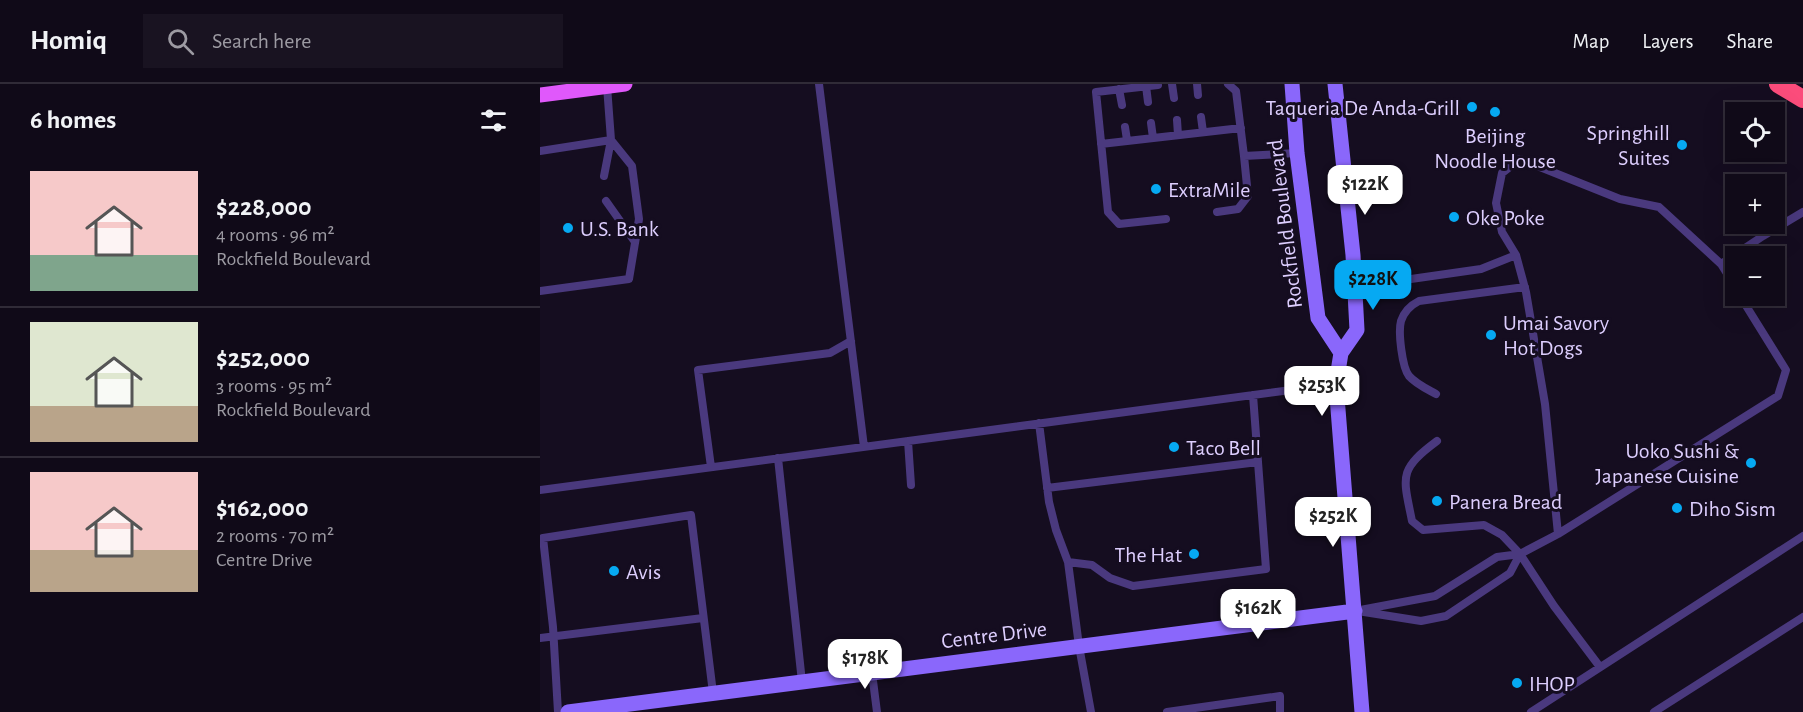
<!DOCTYPE html>
<meta charset="utf-8">
<style>
:root{--surface:#100a18;--page:#191321;--text:#f1f3f6;--muted:#9c9aa2;--line:#302b37;--accent:#06a9f2}
body{margin:0;font-family:"Alegreya Sans",sans-serif;background:var(--page);color:var(--text);height:100vh;display:flex;flex-direction:column;font-size:22px;white-space:nowrap}
*{box-sizing:border-box;margin:0}
p{font-size:20px;color:var(--muted)}
.icon{flex:none;width:33px;height:33px;fill:none;stroke:currentColor;stroke-width:2;stroke-linecap:round;stroke-linejoin:round}
.map{position:relative;flex:1;overflow:hidden}
.sheet{display:flex;flex-direction:column;background:var(--surface);width:540px}
.sheet>*{flex:none}
.fabs{position:absolute;left:1185px;top:18px;display:grid;gap:12px}
.fabs a{display:grid;place-items:center;width:60px;height:60px;border-radius:0px;background:var(--surface);box-shadow:0 6px 24px #0002,0 0 0 2px var(--line);font-size:30px}
.price{position:absolute;translate:-50% -51px;padding:0 14px;border-radius:12px;background:#fff;color:#222;font-size:20px;line-height:39px;filter:drop-shadow(0 2px 3px #0008)}
.price::after{content:'';position:absolute;left:50%;top:36px;width:18px;height:14px;margin-left:-9px;background:inherit;clip-path:polygon(0 0,100% 0,50% 100%)}
.price.active{background:var(--accent);color:#111}
ul{padding:0;list-style:none}
li{display:flex;align-items:center;gap:18px;height:150px;padding:0 30px}
li+li{border-top:2px solid var(--line)}
li span{display:grid;place-items:center;flex:none;width:168px;height:120px;border-radius:0px;color:#555}
li>.icon{margin-inline-start:auto}
span .icon{width:72px;height:72px;fill:#fffc;stroke-width:1}
li b{font-size:26px}
h2{display:flex;justify-content:space-between;align-items:center;height:72px;padding:0 30px;font-size:26px}
header{display:flex;align-items:center;gap:36px;box-sizing:border-box;height:84px;padding:0 30px;background:var(--surface);border-bottom:2px solid var(--line)}
header strong{font-size:28px}
nav{display:flex;gap:33px;margin-inline-start:auto;font-size:21px}
.search{width:420px;height:54px;background:var(--page);display:flex;align-items:center;gap:15px;box-sizing:border-box;padding:0 21px;border-radius:0px;color:var(--muted);font-size:22px}
main{display:flex;flex:1;min-height:0}
.map>svg:first-child{display:block}
.lines{fill:none;stroke-linecap:round;stroke-linejoin:round}
.lane{stroke:#4a397e;stroke-width:8}
.secondary{stroke:#8a67fb;stroke-width:15}
.primary{stroke:#e058fb;stroke-width:15}
.highway{stroke:#fb4c7b;stroke-width:18}
.poi-dot{fill:#06a9f2;stroke:#150d20;stroke-width:2}
.labels{text-anchor:middle;stroke-width:6;stroke-linejoin:round;paint-order:stroke}
.poi-label{font-size:22px;fill:#ddcefe;stroke:#150d20;text-anchor:start}
.street-label{font-size:22px;fill:#ddcefe;stroke:#150d20}
</style>
<header>
<strong>Homiq</strong>
<div class="search"><svg class="icon" aria-label="search" viewBox="0 0 24 24"><circle cx="10" cy="10" r="6"/><path d="M15 15l6 6"/></svg>Search here</div>
<nav><a>Map</a><a>Layers</a><a>Share</a></nav>
</header>
<main>
<section class="sheet">
<h2>6 homes<svg class="icon" aria-label="filters" viewBox="0 0 24 24"><path d="M4 7h16M4 17h16"/><circle cx="9" cy="7" r="2"/><circle cx="15" cy="17" r="2"/></svg></h2>
<ul>
<li><span style="background:linear-gradient(#f6c9c9 70%,#7fa58c 0)"><svg class="icon" aria-label="home" viewBox="0 0 24 24"><path d="M3 11l9-7 9 7M6 9v11h12V9"/></svg></span><div><b>$228,000</b><p>4 rooms · 96 m²</p><p>Rockfield Boulevard</p></div></li>
<li><span style="background:linear-gradient(#dfe7d0 70%,#b9a48a 0)"><svg class="icon" aria-label="home" viewBox="0 0 24 24"><path d="M3 11l9-7 9 7M6 9v11h12V9"/></svg></span><div><b>$252,000</b><p>3 rooms · 95 m²</p><p>Rockfield Boulevard</p></div></li>
<li><span style="background:linear-gradient(#f6c9c9 65%,#b9a48a 0)"><svg class="icon" aria-label="home" viewBox="0 0 24 24"><path d="M3 11l9-7 9 7M6 9v11h12V9"/></svg></span><div><b>$162,000</b><p>2 rooms · 70 m²</p><p>Centre Drive</p></div></li>
</ul>
</section>
<div class="map">
<svg width="1263" height="628" viewBox="0 0 1263 628">
<rect width="100%" height="100%" fill="#150d20"/>
<g class="lines">
<path class="lane" d="M279,0L324,363
M632,0L634,14
M657,0L658,11
M688,0L696,7L704,72L757,69
M618,1L556,8L568,128L579,140L626,135
M606,2L608,18
M579,5L582,21
M661,33L663,48
M637,36L638,51
M611,39L613,54
M585,43L587,56
M561,60L701,44
M0,67L71,56L64,92
M66,117L95,158
M677,128L698,125L708,112L704,72
M976,171L962,148L956,119L962,89L980,75L1080,115L1119,123L1181,180
M815,203L941,185L976,171L986,208L1005,320L1018,450
M1196,204L1181,180L1223,152L1263,128
M0,207L89,195L99,135L92,82L71,56L67,2
M896,310C887,305 876,300 869,292C862,283 858,248 861,237C864,228 871,221 879,217L985,203
M499,339L509,418L516,446L528,478L539,562L551,628
M368,357L371,401
M897,357C858,386 863,392 872,437L883,446L944,441L962,451L980,470L1014,522L1060,583
M238,374L262,598
M171,383L158,286L290,269L311,257
M507,404L718,378
M0,406L796,300
M528,478L552,481L570,494L593,502L726,485L713,311
M815,527L895,512L957,473L980,470L1018,450L1238,312L1246,286L1200,212
M824,528L881,537L906,532L970,489L980,470
M0,554L163,534
M332,589L337,628
M18,628L13,543L3,454L151,431L173,609
M627,628L740,612V628
M991,628L1263,452
M1114,628L1263,533"/>
<path class="secondary" d="M752,0L757,69L778,234L801,269
M795,0L813,171L817,246L801,269L796,300L822,628
M28,628L815,527"/>
<path class="primary" d="M0,11L85,0"/>
<path class="highway" d="M1238,0L1263,15"/>
</g>
<g class="poi-dot">
<circle cx="932" cy="23" r="6"/>
<circle cx="955" cy="28" r="6"/>
<circle cx="1142" cy="61" r="6"/>
<circle cx="616" cy="105" r="6"/>
<circle cx="914" cy="133" r="6"/>
<circle cx="28" cy="144" r="6"/>
<circle cx="951" cy="251" r="6"/>
<circle cx="634" cy="363" r="6"/>
<circle cx="1211" cy="379" r="6"/>
<circle cx="897" cy="417" r="6"/>
<circle cx="1137" cy="424" r="6"/>
<circle cx="654" cy="470" r="6"/>
<circle cx="74" cy="487" r="6"/>
<circle cx="977" cy="599" r="6"/>
</g>
<g class="labels">
<g class="poi-label">
<text x="920" y="31" text-anchor="end">Taqueria De Anda-Grill</text>
<text x="1130" y="56" text-anchor="end">Springhill<tspan x="1130" dy="25">Suites</tspan></text>
<text x="955" y="59" text-anchor="middle">Beijing<tspan x="955" dy="25">Noodle House</tspan></text>
<text x="628" y="113">ExtraMile</text>
<text x="926" y="141">Oke Poke</text>
<text x="40" y="152">U.S. Bank</text>
<text x="963" y="246">Umai Savory<tspan x="963" dy="25">Hot Dogs</tspan></text>
<text x="646" y="371">Taco Bell</text>
<text x="1199" y="374" text-anchor="end">Uoko Sushi &amp;<tspan x="1199" dy="25">Japanese Cuisine</tspan></text>
<text x="909" y="425">Panera Bread</text>
<text x="1149" y="432">Diho Sism</text>
<text x="642" y="478" text-anchor="end">The Hat</text>
<text x="86" y="495">Avis</text>
<text x="989" y="607">IHOP</text>
</g>
<g class="street-label">
<text transform="translate(744 140) rotate(-97)" y="8">Rockfield Boulevard</text>
<text transform="translate(454 550) rotate(-7)" y="8">Centre Drive</text>
</g>
</g>
</svg>
<div class="fabs">
<a><svg class="icon" aria-label="locate" viewBox="0 0 24 24"><circle cx="12" cy="12" r="6"/><path d="M12 2v4M12 18v4M2 12h4M18 12h4"/></svg></a>
<a>+</a>
<a>−</a>
</div>
<b class="price" style="left:825px;top:132px">$122K</b>
<b class="price active" style="left:833px;top:227px">$228K</b>
<b class="price" style="left:782px;top:333px">$253K</b>
<b class="price" style="left:793px;top:464px">$252K</b>
<b class="price" style="left:718px;top:556px">$162K</b>
<b class="price" style="left:325px;top:606px">$178K</b>
</div>
</main>
